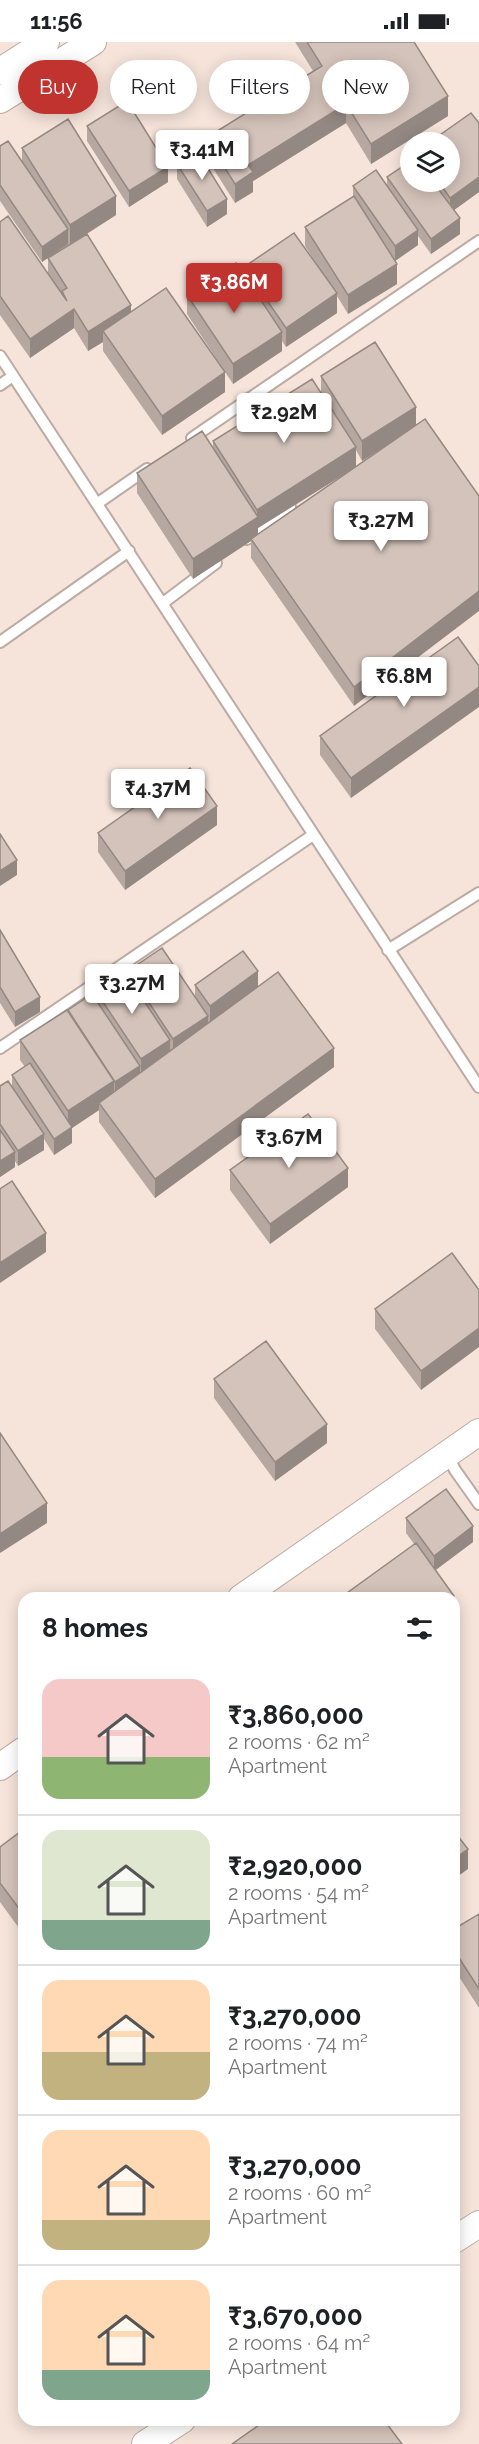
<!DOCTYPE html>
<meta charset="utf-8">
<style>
:root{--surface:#fff;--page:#f2f2f2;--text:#202124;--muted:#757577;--line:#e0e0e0;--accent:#c1332e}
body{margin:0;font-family:Raleway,sans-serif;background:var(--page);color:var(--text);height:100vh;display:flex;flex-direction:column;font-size:22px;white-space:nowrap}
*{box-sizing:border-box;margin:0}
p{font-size:20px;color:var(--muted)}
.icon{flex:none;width:33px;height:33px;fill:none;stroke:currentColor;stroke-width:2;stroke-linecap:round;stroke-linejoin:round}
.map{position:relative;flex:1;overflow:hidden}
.side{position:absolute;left:18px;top:1550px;width:442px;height:834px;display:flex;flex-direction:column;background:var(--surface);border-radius:18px;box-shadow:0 3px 15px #0003}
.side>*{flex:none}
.banner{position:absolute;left:18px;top:18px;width:444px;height:54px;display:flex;gap:12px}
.buttons{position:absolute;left:400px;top:90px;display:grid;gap:12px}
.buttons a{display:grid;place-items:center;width:60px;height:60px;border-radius:50%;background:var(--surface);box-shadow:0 3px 15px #0003;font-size:30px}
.price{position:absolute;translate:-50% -51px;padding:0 14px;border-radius:6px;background:#fff;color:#222;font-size:20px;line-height:39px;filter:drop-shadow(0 2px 3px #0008)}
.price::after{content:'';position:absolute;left:50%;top:36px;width:18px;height:14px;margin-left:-9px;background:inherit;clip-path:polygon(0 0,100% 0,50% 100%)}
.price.current{background:var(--accent);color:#fff}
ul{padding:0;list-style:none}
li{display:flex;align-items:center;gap:18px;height:150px;padding:0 24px}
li+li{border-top:2px solid var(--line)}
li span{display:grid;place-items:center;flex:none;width:168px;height:120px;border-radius:18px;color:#555}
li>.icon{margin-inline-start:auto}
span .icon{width:72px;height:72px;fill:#fffc;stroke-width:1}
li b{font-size:26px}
h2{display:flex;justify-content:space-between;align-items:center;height:72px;padding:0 24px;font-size:26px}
.tag{padding:0 21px;border-radius:27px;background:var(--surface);box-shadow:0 3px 15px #0003;font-size:21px;line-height:54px}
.tag.current{background:var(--accent);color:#fff}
.status{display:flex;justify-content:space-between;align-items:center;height:42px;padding:0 30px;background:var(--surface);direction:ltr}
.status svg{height:16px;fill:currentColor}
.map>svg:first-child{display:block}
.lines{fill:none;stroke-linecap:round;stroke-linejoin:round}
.service-casing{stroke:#bcaba2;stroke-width:14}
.tertiary-casing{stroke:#bcaba2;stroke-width:28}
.service{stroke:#fff;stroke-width:10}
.tertiary{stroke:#fff;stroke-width:26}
.wall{fill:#b6a8a0;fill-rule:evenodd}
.shaded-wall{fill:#948882}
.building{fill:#d4c3ba;stroke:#948882;stroke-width:1.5}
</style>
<div class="status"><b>11:56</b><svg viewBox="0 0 49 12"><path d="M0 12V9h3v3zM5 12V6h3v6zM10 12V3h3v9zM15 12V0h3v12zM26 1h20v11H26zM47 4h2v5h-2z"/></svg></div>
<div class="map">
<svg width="479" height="2402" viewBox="0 0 479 2402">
<rect width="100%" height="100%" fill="#f6e4da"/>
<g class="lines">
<g class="service-casing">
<path id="service" d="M0,314L479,1045
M0,343L13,334
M192,396L479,199
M98,461L147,427
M247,497L290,465
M163,561L216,521
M0,600L129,509
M388,908L479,851
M0,1006L313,793
M447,1412L455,1428L479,1462"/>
</g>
<g class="tertiary-casing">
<path id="tertiary" d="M0,29L46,0
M0,58L93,0
M241,1556L479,1390
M0,1725L24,1708
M454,2198L479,2182
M145,2402L182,2378"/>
</g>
<use href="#service" class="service"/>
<use href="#tertiary" class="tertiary"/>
</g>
<path class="wall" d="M295,0H414L448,74L371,122L346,81L253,139V150L235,161L206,115V96L313,29Z
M479,81V150L454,168L460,192L431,212L418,194V203L395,219L397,242L348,272L337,254V271L286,305L282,299V309L233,342L187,272V253L244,233V225L319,226L305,204V185L353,155V144H387V135L411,140H450Z
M87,84L168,140L129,165L87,99Z
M0,104L22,119V106L116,173L87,192L131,269L225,350L162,393L103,309V300L88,309L74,286L30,316L0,273V180L48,232V216L42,220L0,159Z
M177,122L227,172L207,185L177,137Z
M321,334L416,365L354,664L251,516V499L193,537L137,451V431L213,406V399L321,352ZM356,408L362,419L379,408L356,424ZM349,429L258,492V486Z
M458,595L351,756L320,713V694Z
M217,783L125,848L98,810V791Z
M0,888L40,970L15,985L0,961Z
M128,929L195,955V943L258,944L334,1025L155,1156L99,1080V1068L72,1086V1101L54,1113L44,1097V1108L18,1124L15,1119V1125L0,1135V1044L12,1045V1033L25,1025L20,1018V998L95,956V948L128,935Z
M230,1128L348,1145L270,1202L230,1148Z
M452,1211L421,1348L375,1287V1267Z
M214,1337L327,1401L275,1439L214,1356Z
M406,1476L473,1500L436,1528L454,1556L406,1491Z
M24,1787V1893L0,1860V1805Z
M479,1872V1966L454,1927V1887Z"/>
<path class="shaded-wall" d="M448,54V74L371,122V102Z
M346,62V81L253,139V150L235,161V142L248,123Z
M168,125V140L129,165V149Z
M479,135V150L450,171V156Z
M116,154V173L70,202V183Z
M227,157V172L207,185V169Z
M460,176V192L431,212V197Z
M68,187V202L42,220V205Z
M418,188V203L395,219V204Z
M397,222V242L348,272V253Z
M337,251V271L286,305V286Z
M131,263V282L103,289V300L88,309V290Z
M74,267V286L30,316V297Z
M282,290V309L233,342V322Z
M225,330V350L162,393V374Z
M416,365V385L362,419V399Z
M356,405V425L258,486V495L251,497V499L193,537V517L257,476V468Z
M479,549V569L354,664V645Z
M479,645V665L351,756V736Z
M217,764V783L125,848V829Z
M17,818V833L0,844V829Z
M258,929V945L210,980V964Z
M40,955V970L15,985V970Z
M208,974V990L173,1012V997Z
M170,998V1013L141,1032V1017Z
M334,1006V1025L155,1156V1137Z
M140,1024V1039L115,1055V1040Z
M114,1039V1058L99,1061V1068L72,1086V1101L54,1113V1097L68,1088V1069Z
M44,1092V1108L18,1124V1109Z
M15,1110V1125L0,1135V1119Z
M348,1126V1145L270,1202V1182Z
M46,1191V1210L0,1241V1221Z
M479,1286V1305L421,1348V1329Z
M327,1382V1401L275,1439V1420Z
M47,1461V1481L0,1511V1492Z
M473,1484V1500L434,1529V1514Z
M468,1807V1827L454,1837V1817Z"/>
<path class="building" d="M307,0H414L448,54L371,102L346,62L248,123L253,130L235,142L206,96L322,24Z
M127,59L168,125L129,149L87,84Z
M471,71L479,81V135L450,156L439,140H450V100H430Z
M68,77L116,154L70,183L22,106Z
M8,99L68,187L42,205L0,143V104Z
M197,109L227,157L207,169L177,122Z
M411,119V140H433L460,176L431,197L387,135Z
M376,128L418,188L395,204L353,144Z
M354,154L397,222L348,253L305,185Z
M8,174L67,259L62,249L67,246L48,216L87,192L131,263L88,290L74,267L30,297L0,254V180Z
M294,191L337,251L286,286L244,225Z
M236,221L282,290L233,322L187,253Z
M166,246L225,330L162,374L103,289Z
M375,300L416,365L362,399L321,334Z
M312,337L356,405L257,468L213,399Z
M425,377L479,454V549L354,645L251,497Z
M202,389L258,475L193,517L137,431Z
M458,595L479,624V645L351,736L320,694Z
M190,726L217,764L125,829L98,791Z
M0,792L17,818L0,829Z
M0,888L40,955L15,970L0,945Z
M162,906L208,974L173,997L128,929Z
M243,909L258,929L210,964L195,943Z
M124,929L170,998L141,1017L95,948Z
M278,930L334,1006L155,1137L99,1061Z
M92,952L140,1024L115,1040L68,968Z
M67,968L114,1039L68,1069L20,998Z
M30,1021L72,1085L54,1097L12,1033Z
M8,1039L44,1092L18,1109L0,1082V1044Z
M308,1072L348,1126L270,1182L230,1128Z
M0,1088L15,1110L0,1119Z
M12,1139L46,1191L0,1221V1147Z
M452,1211L479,1248V1286L421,1329L375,1267Z
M266,1299L327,1382L275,1420L214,1337Z
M0,1391L47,1461L0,1492Z
M446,1447L473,1484L434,1514L406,1476Z
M416,1501L454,1554L452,1556H340Z
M24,1787V1873L0,1841V1805Z
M454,1789L468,1807L454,1817Z
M479,1872V1947L454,1908V1887Z
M266,2378H384L402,2402H232Z"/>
</svg>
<div class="buttons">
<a><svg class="icon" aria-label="layers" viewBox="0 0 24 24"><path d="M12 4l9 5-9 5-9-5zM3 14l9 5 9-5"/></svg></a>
</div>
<b class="price" style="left:202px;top:139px">₹3.41M</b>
<b class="price current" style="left:234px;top:272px">₹3.86M</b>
<b class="price" style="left:284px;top:402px">₹2.92M</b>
<b class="price" style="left:381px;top:510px">₹3.27M</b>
<b class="price" style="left:404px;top:666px">₹6.8M</b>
<b class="price" style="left:158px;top:778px">₹4.37M</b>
<b class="price" style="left:132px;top:973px">₹3.27M</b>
<b class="price" style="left:289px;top:1127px">₹3.67M</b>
<div class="banner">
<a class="tag current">Buy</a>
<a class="tag">Rent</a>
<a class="tag">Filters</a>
<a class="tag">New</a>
</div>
<section class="side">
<h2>8 homes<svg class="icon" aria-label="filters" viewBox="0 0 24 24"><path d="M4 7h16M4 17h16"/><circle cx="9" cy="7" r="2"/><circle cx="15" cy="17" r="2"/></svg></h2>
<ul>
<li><span style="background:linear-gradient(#f6c9c9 65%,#8fb573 0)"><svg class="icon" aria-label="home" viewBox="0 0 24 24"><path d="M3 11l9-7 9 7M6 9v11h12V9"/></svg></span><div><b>₹3,860,000</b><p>2 rooms · 62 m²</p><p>Apartment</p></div></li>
<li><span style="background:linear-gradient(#dfe7d0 75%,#7fa58c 0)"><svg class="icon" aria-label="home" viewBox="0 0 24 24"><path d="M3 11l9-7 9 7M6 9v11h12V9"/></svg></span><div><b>₹2,920,000</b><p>2 rooms · 54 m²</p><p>Apartment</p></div></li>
<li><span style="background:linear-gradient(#ffd9b3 60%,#c2b280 0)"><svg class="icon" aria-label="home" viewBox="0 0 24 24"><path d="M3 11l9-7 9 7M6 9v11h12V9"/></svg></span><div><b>₹3,270,000</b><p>2 rooms · 74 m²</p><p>Apartment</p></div></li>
<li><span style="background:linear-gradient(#ffd9b3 75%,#c2b280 0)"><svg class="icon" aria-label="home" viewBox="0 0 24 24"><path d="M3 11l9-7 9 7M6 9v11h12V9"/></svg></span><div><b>₹3,270,000</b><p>2 rooms · 60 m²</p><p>Apartment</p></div></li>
<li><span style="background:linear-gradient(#ffd9b3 75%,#7fa58c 0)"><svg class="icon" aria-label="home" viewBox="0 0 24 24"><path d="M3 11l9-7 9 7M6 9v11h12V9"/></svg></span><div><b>₹3,670,000</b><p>2 rooms · 64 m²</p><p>Apartment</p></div></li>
</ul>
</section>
</div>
